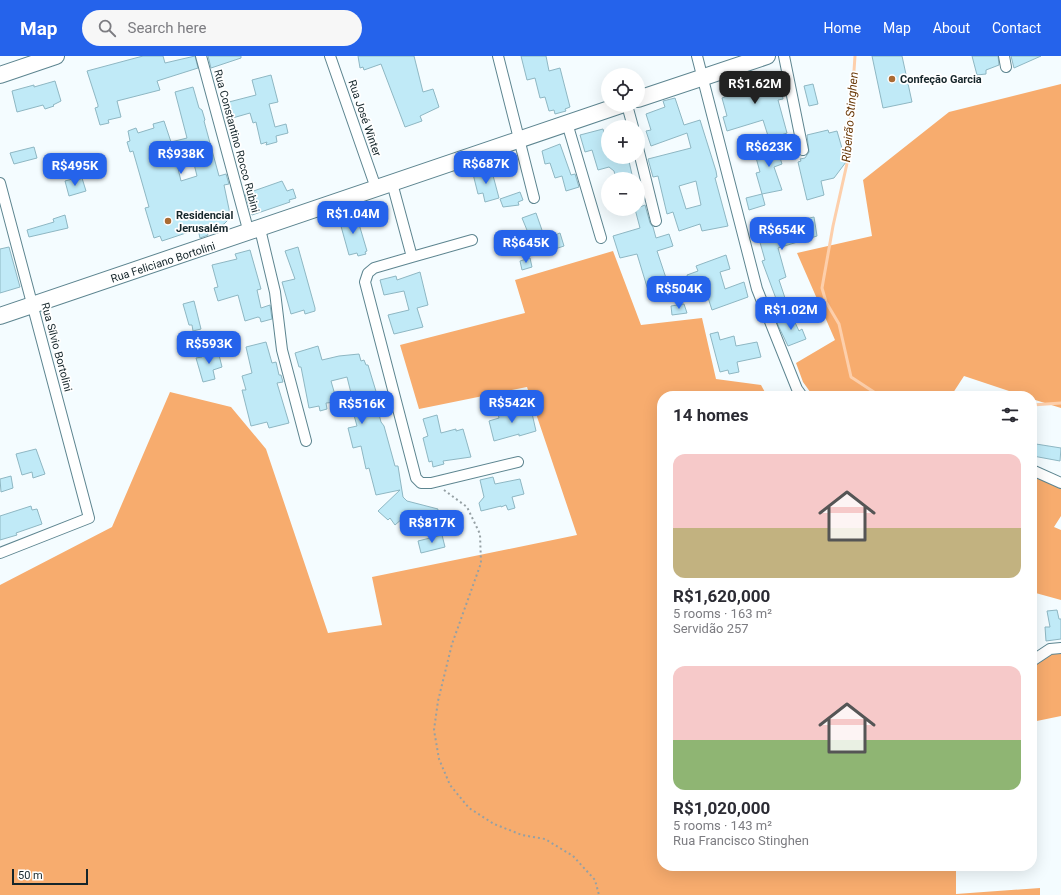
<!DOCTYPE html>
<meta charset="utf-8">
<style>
:root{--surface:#fff;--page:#f7f7f7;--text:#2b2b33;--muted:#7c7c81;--accent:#2563eb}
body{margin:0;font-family:Roboto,sans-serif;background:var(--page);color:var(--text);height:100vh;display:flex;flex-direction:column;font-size:15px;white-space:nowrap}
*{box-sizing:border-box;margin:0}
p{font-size:13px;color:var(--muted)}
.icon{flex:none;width:22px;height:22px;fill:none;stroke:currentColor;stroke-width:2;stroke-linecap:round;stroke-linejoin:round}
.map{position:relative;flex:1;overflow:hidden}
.drawer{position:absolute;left:657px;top:335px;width:380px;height:480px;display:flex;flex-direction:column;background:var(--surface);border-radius:16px;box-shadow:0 4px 16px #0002}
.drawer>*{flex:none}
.buttons{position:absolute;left:601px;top:12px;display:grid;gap:8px}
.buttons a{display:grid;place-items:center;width:44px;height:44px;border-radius:50%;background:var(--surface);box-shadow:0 4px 16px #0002;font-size:20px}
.scale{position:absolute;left:12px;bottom:10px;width:76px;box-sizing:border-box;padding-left:4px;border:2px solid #15262b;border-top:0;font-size:11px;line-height:14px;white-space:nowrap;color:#15262b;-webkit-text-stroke:3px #fff;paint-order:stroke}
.price{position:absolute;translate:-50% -34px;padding:0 9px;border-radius:8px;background:var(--accent);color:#fff;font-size:13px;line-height:26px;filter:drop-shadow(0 1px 2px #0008)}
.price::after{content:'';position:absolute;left:50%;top:24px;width:12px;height:9px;margin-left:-6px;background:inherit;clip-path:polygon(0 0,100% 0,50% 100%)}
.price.selected{background:#222;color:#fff}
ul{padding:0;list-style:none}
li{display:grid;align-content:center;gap:8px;height:212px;padding:0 16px}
li span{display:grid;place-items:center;height:124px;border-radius:12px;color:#555}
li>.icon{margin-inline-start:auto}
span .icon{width:72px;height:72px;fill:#fffc;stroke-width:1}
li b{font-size:17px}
h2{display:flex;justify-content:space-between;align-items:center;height:48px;padding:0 16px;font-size:17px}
header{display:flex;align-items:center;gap:24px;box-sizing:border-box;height:56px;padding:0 20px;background:var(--accent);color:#fff}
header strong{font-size:19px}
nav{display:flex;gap:22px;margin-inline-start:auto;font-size:14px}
.search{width:280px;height:36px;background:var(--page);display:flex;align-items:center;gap:10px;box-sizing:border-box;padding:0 14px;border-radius:22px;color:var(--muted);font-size:15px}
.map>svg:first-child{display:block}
.forest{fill:#f7ac6e}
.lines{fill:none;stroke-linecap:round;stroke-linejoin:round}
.stream{stroke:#fdcfab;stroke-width:3}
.building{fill:#c0eaf7;stroke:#8eb7c3;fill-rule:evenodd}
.street-casing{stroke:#5d8590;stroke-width:12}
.primary-casing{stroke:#5d8590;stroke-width:18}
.path{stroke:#95a0a4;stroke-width:2;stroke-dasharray:2 3;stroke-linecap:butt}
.street{stroke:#fff;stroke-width:10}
.primary{stroke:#fff;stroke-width:16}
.poi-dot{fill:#ab6b33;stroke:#fff;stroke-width:1.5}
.labels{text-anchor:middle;stroke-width:3.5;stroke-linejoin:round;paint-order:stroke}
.poi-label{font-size:11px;font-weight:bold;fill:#15262b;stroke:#fff;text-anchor:start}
.street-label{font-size:11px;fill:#15262b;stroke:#fff}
.water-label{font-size:12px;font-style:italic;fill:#6a3a09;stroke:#fff}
</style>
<header>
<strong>Map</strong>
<div class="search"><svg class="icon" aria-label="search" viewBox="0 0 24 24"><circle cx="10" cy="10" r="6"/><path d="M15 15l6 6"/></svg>Search here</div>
<nav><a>Home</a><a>Map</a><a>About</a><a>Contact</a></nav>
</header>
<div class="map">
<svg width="1061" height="839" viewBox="0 0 1061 839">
<rect width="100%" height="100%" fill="#f4fcff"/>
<path class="forest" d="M1061,28V352L1032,343V340H1024L964,320L951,340H813L803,326L796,307L835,284L797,197L872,180L863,124L949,56Z
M613,195L641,269L702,262L716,323L761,329L767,340H662V810H956V838L1040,832V839H0V529L112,471L170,336L231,351L266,393L328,577L382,569L372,521L577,479L527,331L419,353L400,289L525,257L515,224Z
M1032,417L1061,432V460L1054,471L1061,474V544L1032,536Z
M1061,595V660L1032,666V608L1050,596Z"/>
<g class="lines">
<path class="stream" d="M855,0L848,103L833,170L822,232L826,246L839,268L851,321L880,340
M944,340H956
M1032,349L1061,347"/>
</g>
<path class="building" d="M143,0H163L165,7L195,0L198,12L157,25L160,34L117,45L121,61L108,64L109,67L100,69L95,52L98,51V49L87,15Z
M208,0H241V2L211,12Z
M358,0H414L423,36L433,33L439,51L420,60L422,65L405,71L381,8L364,14L363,11L360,12Z
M521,0H546L549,15L560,12L570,51L565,53L566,55L555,58L554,54L549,55L545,41L540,42L535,22L527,24Z
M872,0H902L912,46L883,52Z
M972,0H998L999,9L986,14V18L977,19Z
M1011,0H1041L1014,12Z
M752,15L753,26L779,21L783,43L778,44L787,77L769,83L763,64L727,75L723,61L727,60L722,42L727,40L725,30L742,26L741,19Z
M271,19L278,46L269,48L275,71L286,68L288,77L276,80L277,86L266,89L267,86L261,88L256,66L253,67L250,57L229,63L225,47L256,39L252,24Z
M55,25L61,45L53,49L54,50L45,53L43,49L17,56L12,35L34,29V31Z
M813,28L818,48L809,50L804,30Z
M193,31L199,52L202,54L205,64L204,65L219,120L226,118L229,128L224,129L230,158L229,163L224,168L206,174L208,179L200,182L198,173L162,185L160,180L154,182L145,152L149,151L133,95L130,96L127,86L130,85L128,75L136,72L138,77L154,72L153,68L164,65L171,86L187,82L175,36ZM191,96L197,120L181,125L175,100Z
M675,42L684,69L700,64L716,115L717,121L715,122L728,170L702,175L700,168L679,175L673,156L667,158L658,120L653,121L648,103L691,92L687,77L651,90L646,75L651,74L646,58L665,51L663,45ZM696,125L701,149L686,153L679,130Z
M603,73L608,92V101H628L633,123H616L614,115L609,111L598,114L592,94L585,96L580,79Z
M828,74L829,77L837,75L846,106L834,122L821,125L824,139L807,144L798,106L801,105L800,103L805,102L809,96L807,79Z
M775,85L782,108L774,111L782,134L762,138L756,117L760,116L755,98L761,96L760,90Z
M560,88L571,119L575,118L579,131L566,135L562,120L555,122L550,107L545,108L542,95Z
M34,91L37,102L14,108L10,97Z
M491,112L499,142L485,146L483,137L478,138L473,118Z
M76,122V125L82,122L86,135L69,140L65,125Z
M282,125L287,135L293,133L296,142L289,144L290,146L252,159L245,138Z
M520,136L523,144L518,146L519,149L503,151L500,143Z
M762,138L765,149L749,154L746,142Z
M645,149L650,167L653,171L656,182L669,178L673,190L657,195L671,237L651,244L637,198L620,202L613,180L640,172L635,153Z
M536,157L543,177L548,176L550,181L560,177L564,190L552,194L550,190L536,196L522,162Z
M356,158L367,195L365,196L366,198L358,200L357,197L349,199L339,163Z
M65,159L68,172L29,181L27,174L54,166L53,163Z
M814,161L817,180L778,192L786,221L779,224L786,245L778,248L762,205L765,204L757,176L774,172L776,179L791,176L790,170L806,166L805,163Z
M9,191L20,231L0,237V193Z
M298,191L315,252V255L305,258L304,254L291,258L282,226L295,223L285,195Z
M250,194L261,233L257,234L261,252L270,249L272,263L261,266L260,262L258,261L245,265L238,239L218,245L214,232L218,231L212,209L237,203L235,198Z
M726,199L730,213L720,216L725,233L744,226L748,241L712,254L703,226L690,230L687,219L698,215L696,210Z
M530,202L532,211L522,214L520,205Z
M420,216L428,249L417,252L423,271L394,278L388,259L409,254L404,235L384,239L380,224L396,220L397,224Z
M194,245L201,273L193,275L192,269H189L183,248Z
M684,248L687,257L672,259L671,250Z
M792,260L799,275L802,273L806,283L788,290L777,267Z
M718,276L720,284L734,280L736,290L757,286L761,301L737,306L739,316L729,318L728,314L720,316L710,278Z
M266,286L272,307L276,306L279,319H281L283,326L277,327L289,367L269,372L267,366L251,370L242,334H246L242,320L252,317L246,291Z
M318,290L322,304L339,300L359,298L361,305L364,304L366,309H368L378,342L375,343L381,366L384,370L395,410H398L403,441L407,445L438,453L437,458L439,459L436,472L403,462L395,469L390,462L388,464L378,455L400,434L376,439L369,412L366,413L361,390L353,392L348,372L357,370L350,345L326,347L327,353L320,355L319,350L309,352L301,311H299L295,297ZM347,321L351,337L335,339L331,325Z
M218,295L222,311L213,314L215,323L203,326L196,302L202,301L201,299Z
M506,348L509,359L531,353L536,375L519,380V378L494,385L489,365L499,362L496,350Z
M437,359L441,377L456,373V375L463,373L471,401L443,405L444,408L433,411L432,405L429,406L423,382L428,380L423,363Z
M1036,388L1061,392L1060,405L1033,400Z
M36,393L45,418L33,422L32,416L22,419L16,398Z
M11,420L13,432L1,436L0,423Z
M493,421L495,428L520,423L524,438L512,441L515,452L508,454L506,449L501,451V450L481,455L479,447L484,441L480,424Z
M31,450L32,454L37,453L42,468L16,477L17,479L0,484V460Z
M442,479L445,491L421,497L418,485Z
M1057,554L1059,563H1061V583L1046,585L1045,571H1050L1047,555Z"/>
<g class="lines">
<g class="street-casing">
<path id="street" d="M201,0L249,177
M330,0L376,132
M498,0L534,142
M697,0L757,233L797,333L802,340
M784,0L803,94
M1004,0L1006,11
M627,49L633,71
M567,67L601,182
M638,92L656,165
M0,127L89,462L0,497
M392,127L412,201L374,212L368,217L365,226L416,422L421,427H431L518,406
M260,173L275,236L282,294L306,385
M412,201L472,184
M1032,414L1061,427
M1032,605L1050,593L1061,592"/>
</g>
<g class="primary-casing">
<path id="primary" d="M0,19L56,0
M638,43L767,0
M0,260L621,49"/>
</g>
<path class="path" d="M444,434L467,451L480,478L481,507L452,588L438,645L434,674L439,703L450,729L469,752L494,768L522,779L545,783L573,800L595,824L599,839"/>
<use href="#street" class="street"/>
<use href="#primary" class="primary"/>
</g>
<g class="poi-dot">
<circle cx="892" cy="23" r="4"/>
<circle cx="168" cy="165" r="4"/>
</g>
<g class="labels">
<g class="poi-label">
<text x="900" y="27">Confeção Garcia</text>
<text x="176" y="163">Residencial<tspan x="176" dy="13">Jerusalém</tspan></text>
</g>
<g class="street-label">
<text transform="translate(365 62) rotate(71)" y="4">Rua José Winter</text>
<text transform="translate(237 85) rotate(75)" y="4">Rua Constantino Rocco Rubini</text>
<text transform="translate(163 206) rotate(-18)" y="4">Rua Feliciano Bortolini</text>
<text transform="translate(57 291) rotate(75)" y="4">Rua Sílvio Bortolini</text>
</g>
<g class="water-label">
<text transform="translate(850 61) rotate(-85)" y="4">Ribeirão Stinghen</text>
</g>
</g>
</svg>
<div class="buttons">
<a><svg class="icon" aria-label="locate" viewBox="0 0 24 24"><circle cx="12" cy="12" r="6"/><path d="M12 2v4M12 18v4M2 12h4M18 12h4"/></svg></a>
<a>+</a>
<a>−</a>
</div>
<div class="scale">50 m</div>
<b class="price selected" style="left:755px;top:49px">R$1.62M</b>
<b class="price" style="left:769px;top:112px">R$623K</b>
<b class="price" style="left:181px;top:119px">R$938K</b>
<b class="price" style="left:486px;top:129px">R$687K</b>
<b class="price" style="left:75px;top:131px">R$495K</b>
<b class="price" style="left:353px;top:179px">R$1.04M</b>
<b class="price" style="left:782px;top:195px">R$654K</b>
<b class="price" style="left:526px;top:208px">R$645K</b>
<b class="price" style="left:679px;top:254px">R$504K</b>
<b class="price" style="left:791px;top:275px">R$1.02M</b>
<b class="price" style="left:209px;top:309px">R$593K</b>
<b class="price" style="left:512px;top:368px">R$542K</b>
<b class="price" style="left:362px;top:369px">R$516K</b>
<b class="price" style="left:432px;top:488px">R$817K</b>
<section class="drawer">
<h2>14 homes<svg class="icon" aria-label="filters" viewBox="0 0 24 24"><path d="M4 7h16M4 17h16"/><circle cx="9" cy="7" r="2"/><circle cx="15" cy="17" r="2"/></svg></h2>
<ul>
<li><span style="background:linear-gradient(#f6c9c9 60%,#c2b280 0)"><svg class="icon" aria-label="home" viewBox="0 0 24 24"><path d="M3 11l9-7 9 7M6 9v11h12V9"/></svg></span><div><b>R$1,620,000</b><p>5 rooms · 163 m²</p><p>Servidão 257</p></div></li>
<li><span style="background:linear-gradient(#f6c9c9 60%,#8fb573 0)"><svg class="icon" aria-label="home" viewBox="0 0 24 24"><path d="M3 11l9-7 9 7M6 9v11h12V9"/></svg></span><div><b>R$1,020,000</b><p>5 rooms · 143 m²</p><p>Rua Francisco Stinghen</p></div></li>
</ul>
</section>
</div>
